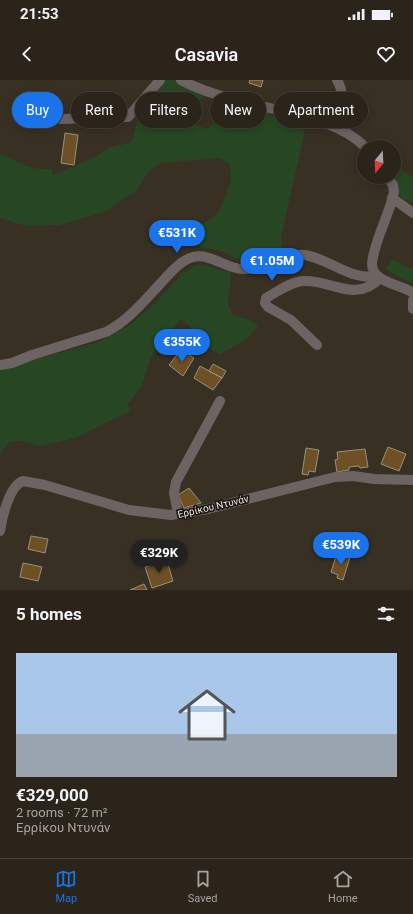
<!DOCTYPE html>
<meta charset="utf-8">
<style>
:root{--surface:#2a241a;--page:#322c23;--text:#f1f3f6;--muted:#a5a4a2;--line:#464139;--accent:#1a73e8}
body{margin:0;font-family:Roboto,sans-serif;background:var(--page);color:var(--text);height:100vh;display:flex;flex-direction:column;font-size:15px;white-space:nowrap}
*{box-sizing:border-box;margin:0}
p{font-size:13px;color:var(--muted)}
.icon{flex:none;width:22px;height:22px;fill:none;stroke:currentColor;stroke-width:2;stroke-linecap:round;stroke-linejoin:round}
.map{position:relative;height:510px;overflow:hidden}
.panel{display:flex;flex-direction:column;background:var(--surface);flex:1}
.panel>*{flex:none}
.hud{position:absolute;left:12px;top:12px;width:389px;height:36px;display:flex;gap:8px}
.needle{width:26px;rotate:198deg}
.fabs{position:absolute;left:357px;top:60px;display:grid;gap:8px}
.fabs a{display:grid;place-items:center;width:44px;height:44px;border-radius:50%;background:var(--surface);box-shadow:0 2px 10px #0003,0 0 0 1px var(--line);font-size:20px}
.price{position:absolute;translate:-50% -34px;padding:0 9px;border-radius:14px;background:var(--accent);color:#fff;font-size:13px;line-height:26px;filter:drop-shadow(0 1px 2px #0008)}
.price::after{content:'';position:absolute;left:50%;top:24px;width:12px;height:9px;margin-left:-6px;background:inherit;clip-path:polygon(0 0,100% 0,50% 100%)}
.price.selected{background:#222;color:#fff}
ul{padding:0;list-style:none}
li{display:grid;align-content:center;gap:8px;height:212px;padding:0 16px}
li span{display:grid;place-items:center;height:124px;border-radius:0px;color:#555}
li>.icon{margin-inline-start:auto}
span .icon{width:72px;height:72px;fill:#fffc;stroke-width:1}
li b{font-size:17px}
h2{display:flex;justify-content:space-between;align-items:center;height:48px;padding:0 16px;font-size:17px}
.chip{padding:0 14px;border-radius:18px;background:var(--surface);box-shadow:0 2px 10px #0003,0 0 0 1px var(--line);font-size:14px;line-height:36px}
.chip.selected{background:var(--accent);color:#fff}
.status{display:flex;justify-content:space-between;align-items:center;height:28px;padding:0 20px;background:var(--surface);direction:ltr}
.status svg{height:11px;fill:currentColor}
header{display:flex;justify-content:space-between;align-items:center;height:52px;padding:0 16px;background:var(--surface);font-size:18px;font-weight:600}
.tab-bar{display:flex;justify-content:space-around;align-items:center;height:56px;border-top:1px solid var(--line);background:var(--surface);font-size:11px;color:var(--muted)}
.tab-bar a{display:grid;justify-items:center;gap:2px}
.tab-bar .selected{color:var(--accent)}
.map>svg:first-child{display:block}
.green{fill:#274724}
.building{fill:#6d5124;stroke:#9a9081}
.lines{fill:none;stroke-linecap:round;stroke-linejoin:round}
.minor{stroke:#6c6363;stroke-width:10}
.labels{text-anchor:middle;stroke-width:3.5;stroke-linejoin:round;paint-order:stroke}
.street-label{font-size:10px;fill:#e9e4dc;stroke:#1c1813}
</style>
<div class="status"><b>21:53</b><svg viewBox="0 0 49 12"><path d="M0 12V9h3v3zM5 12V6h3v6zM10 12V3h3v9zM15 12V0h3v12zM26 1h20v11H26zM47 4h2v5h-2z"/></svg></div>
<header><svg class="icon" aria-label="back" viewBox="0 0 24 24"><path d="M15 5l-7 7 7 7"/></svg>Casavia<svg class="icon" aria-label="heart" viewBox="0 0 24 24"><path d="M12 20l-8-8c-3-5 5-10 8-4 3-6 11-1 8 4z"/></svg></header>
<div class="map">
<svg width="413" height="510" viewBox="0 0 413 510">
<rect width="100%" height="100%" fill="#383023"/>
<path class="green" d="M165,0H175L204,15L188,40L206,49L231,30H261L305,51L281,157L283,175L262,183L242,181L218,170L202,168L190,157L191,148L206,142L219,132L231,101L230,85L220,78L161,83L149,91L137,110L104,132L60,145L26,146L0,138V73C16,82 33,91 52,89L53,95L95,77L111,67L130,63L133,59L138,36Z
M396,87L413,97V123L401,118L395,95Z
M392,179L413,190V204L386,190Z
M196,185L207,186L231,193L228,224L232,234L252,241L258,246L247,259L220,274L204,266L194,250L181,239L151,276L142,305L127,325L132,330L75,358L40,366L22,361L10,362L0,373V289L99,262L130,245L156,222L184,192Z"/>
<path class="building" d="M250,0H263L261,7L249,3Z
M65,53L78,55L74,85L61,83Z
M181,270L194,278L183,296L169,285Z
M213,284L226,291L222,298L209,291Z
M200,286L222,298L213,310L194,298Z
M388,367L406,374L399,391L381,384Z
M306,368L319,370L315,392L309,391L308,395L302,394Z
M365,369L368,387L360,388L359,386L349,387V390L337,392L335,380L338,379L337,372Z
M189,408L201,423L184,428L178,415Z
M31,456L48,459L45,473L28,469Z
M337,473L350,477L343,500L337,498L338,495L331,492Z
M167,481L173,501L152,508L145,487Z
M23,483L42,487L38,501L20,497Z
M144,504L147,510H130Z"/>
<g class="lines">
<path class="minor" d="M181,0C203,12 228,18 253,24C288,33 339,40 365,67
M61,39L128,37L160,0
M334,47C339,30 347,17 337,0
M388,97L393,105L394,112C390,133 373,164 372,184C372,190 375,194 379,197C389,205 403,206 413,213
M392,118L413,133
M413,220V229
M317,265L291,240L268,227L265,223L266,218C277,212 290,202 303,201C331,199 355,224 380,198
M0,285L12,283L32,275L106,252C128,241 144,221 160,204C169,194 181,180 193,177C211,173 226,189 243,189C264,190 287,172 305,175C330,179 351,201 377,196
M178,434L174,413L176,402L220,321
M0,451C2,438 9,406 23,401L45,405L129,430L171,435L208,429L335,397L353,396L374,399L413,400"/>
</g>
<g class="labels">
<g class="street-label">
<text transform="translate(213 426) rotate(-13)" y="4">Ερρίκου Ντυνάν</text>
</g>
</g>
</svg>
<div class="fabs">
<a><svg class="needle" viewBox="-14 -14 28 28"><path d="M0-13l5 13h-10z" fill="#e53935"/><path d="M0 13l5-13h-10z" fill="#a5a4a2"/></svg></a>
</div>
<b class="price" style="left:177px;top:174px">€531K</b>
<b class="price" style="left:272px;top:202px">€1.05M</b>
<b class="price" style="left:182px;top:283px">€355K</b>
<b class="price" style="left:341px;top:486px">€539K</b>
<b class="price selected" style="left:159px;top:494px">€329K</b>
<div class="hud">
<a class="chip selected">Buy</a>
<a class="chip">Rent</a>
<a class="chip">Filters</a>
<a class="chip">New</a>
<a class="chip">Apartment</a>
</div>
</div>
<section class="panel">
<h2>5 homes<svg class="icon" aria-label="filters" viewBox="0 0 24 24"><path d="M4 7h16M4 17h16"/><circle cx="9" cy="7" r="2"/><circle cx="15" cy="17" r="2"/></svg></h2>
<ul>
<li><span style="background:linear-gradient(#a9c7e8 65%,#9aa5b1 0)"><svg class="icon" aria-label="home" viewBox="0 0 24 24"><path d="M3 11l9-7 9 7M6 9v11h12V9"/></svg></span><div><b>€329,000</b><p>2 rooms · 72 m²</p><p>Ερρίκου Ντυνάν</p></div></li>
</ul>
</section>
<nav class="tab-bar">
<a class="selected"><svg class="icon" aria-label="map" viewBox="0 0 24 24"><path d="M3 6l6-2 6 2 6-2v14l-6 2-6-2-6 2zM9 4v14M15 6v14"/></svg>Map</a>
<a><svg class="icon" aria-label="saved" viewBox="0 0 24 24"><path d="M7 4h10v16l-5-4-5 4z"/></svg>Saved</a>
<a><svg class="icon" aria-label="home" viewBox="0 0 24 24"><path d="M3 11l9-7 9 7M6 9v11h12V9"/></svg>Home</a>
</nav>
